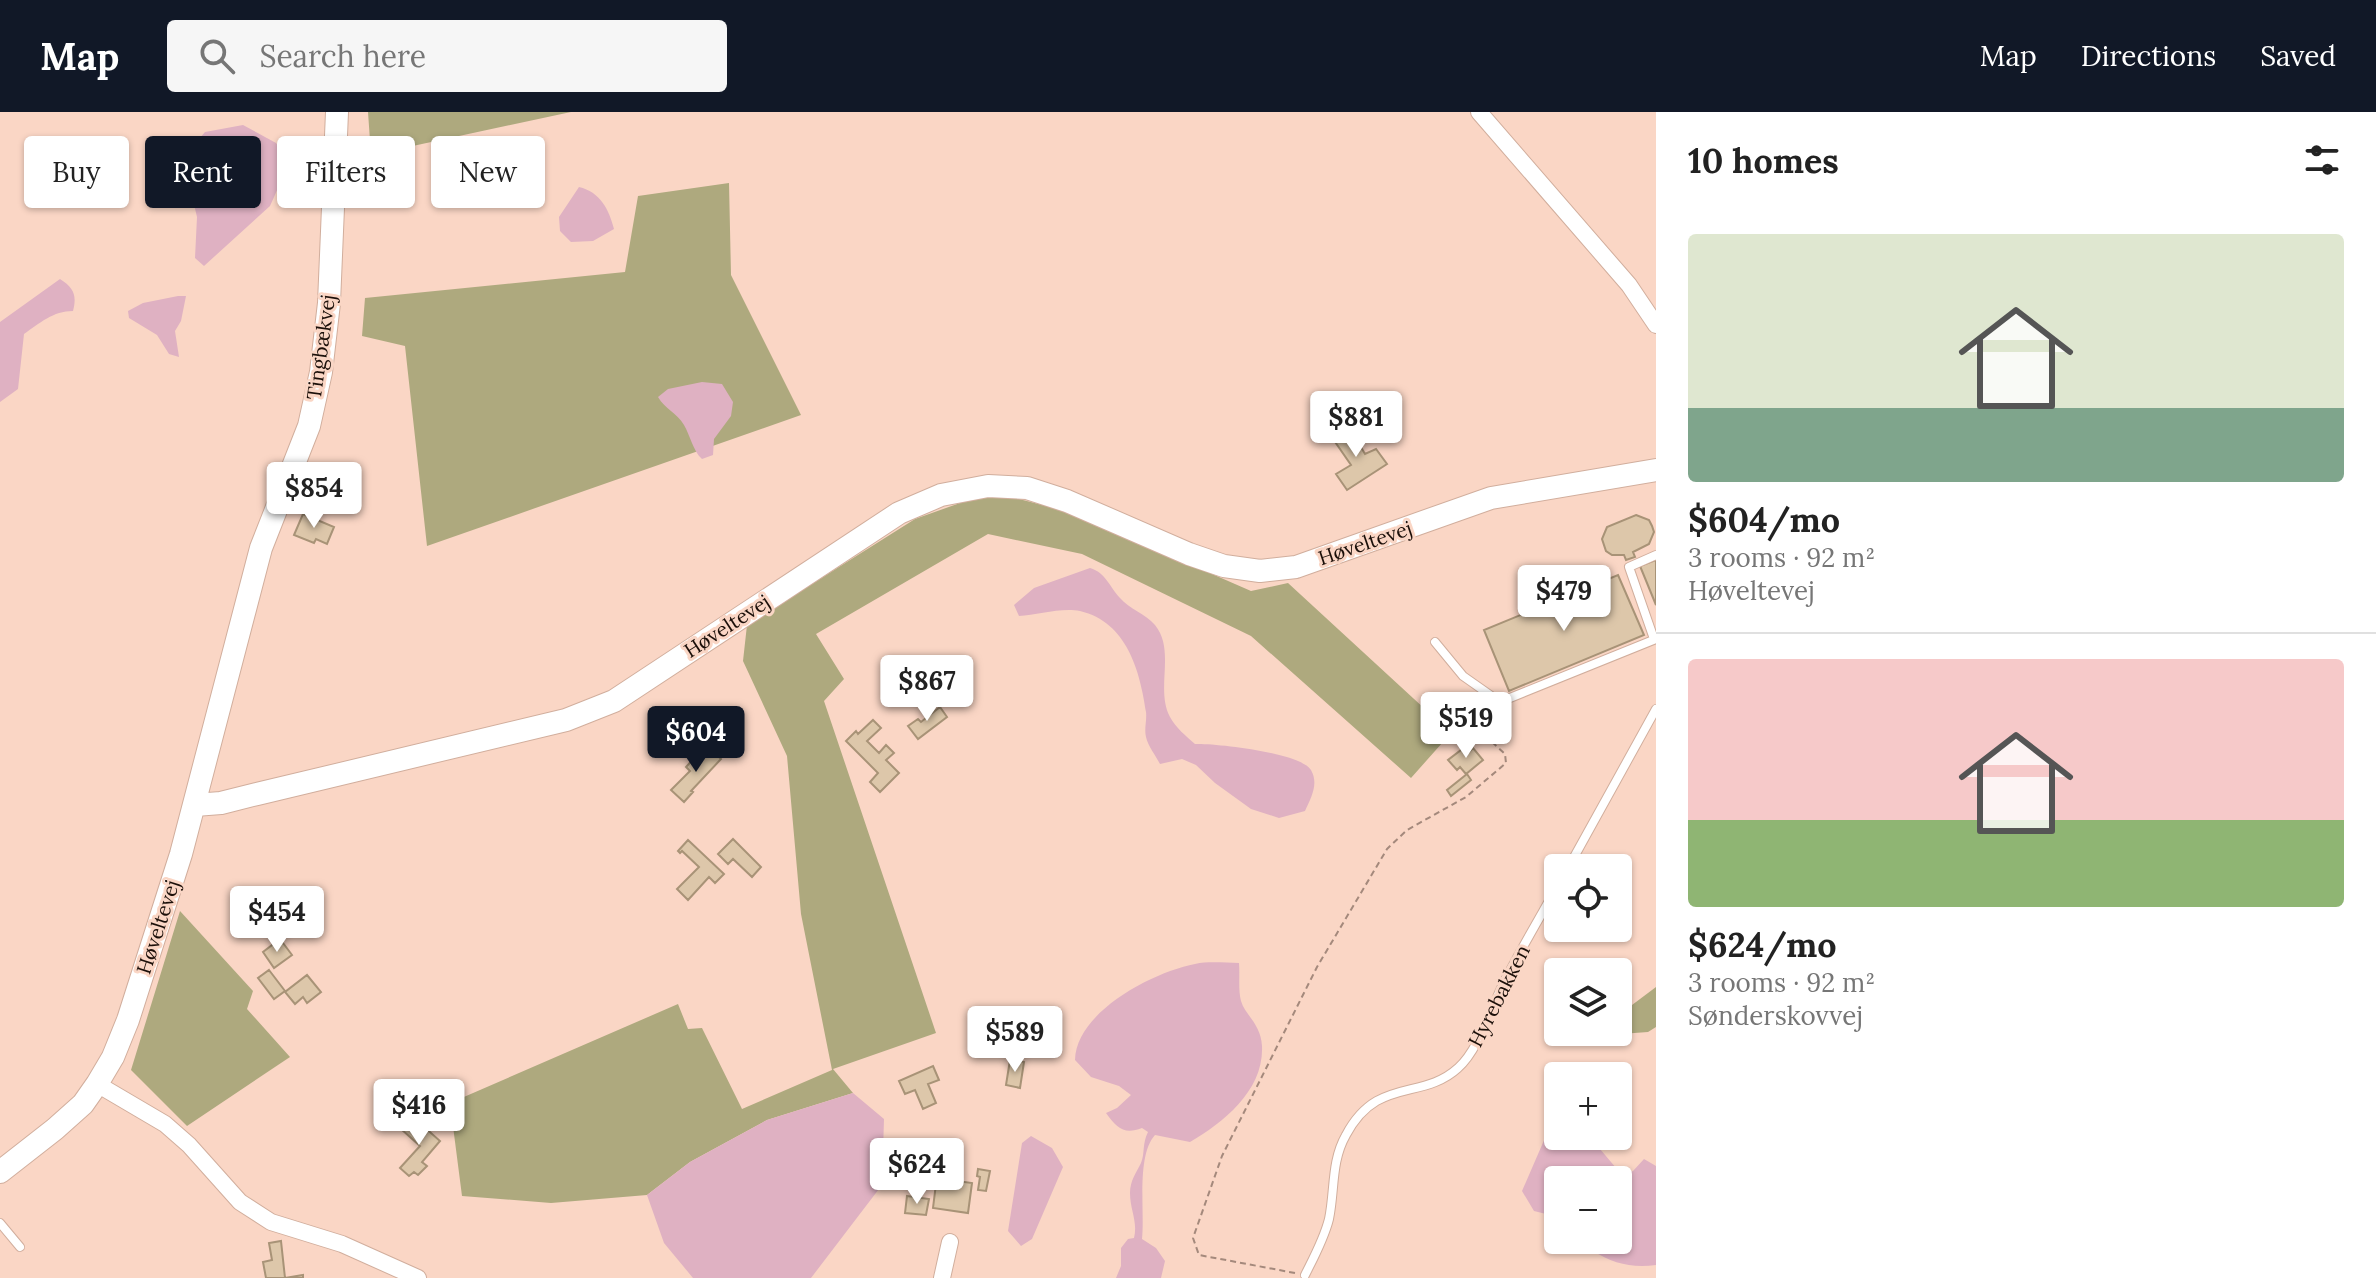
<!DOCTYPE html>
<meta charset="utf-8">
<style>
:root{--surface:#fff;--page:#f6f6f6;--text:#222;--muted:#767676;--line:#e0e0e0;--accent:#111827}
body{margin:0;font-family:Lora,serif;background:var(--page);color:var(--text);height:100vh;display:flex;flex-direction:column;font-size:30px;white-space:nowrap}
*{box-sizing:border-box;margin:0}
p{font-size:26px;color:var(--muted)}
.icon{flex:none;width:44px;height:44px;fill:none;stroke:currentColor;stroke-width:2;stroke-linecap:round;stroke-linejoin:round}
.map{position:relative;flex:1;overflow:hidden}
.drawer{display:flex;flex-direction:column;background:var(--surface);width:720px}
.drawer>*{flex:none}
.banner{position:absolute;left:24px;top:24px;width:760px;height:72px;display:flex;gap:16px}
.controls{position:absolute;left:1544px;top:742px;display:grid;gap:16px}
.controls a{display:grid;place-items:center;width:88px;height:88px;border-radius:8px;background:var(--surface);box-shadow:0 2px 6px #0004;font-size:40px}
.price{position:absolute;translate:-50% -68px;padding:0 18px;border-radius:8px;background:#fff;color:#222;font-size:26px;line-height:52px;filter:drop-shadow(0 2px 4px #0008)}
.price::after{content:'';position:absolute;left:50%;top:48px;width:24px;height:18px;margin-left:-12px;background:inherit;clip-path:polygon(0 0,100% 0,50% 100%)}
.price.selected{background:var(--accent);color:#fff}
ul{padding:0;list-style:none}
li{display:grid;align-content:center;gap:16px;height:424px;padding:0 32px}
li+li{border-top:2px solid var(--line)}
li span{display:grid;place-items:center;height:248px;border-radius:8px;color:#555}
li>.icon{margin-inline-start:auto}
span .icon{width:144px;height:144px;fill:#fffc;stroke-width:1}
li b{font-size:34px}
h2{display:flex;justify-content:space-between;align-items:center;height:96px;padding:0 32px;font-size:34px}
.pill{padding:0 28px;border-radius:8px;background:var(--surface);box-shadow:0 2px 6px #0004;font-size:28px;line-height:72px}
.pill.selected{background:var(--accent);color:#fff}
header{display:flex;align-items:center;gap:48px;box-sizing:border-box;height:112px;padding:0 40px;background:var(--accent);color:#fff}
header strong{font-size:38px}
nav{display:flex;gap:44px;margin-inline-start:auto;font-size:28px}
.search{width:560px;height:72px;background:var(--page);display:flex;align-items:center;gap:20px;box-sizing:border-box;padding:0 28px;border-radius:8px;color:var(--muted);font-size:30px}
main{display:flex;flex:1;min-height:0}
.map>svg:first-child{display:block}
.forest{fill:#aea97e}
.water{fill:#dfb1c2}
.building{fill:#ddc7aa;stroke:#a89377;stroke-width:2}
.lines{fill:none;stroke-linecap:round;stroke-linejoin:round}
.lane-casing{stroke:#d1ae9d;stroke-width:10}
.street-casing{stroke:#d1ae9d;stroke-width:18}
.secondary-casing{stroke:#d1ae9d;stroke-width:24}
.path{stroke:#a4897c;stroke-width:2;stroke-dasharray:6 4;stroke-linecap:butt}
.lane{stroke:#fff;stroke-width:8}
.street{stroke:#fff;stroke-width:16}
.secondary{stroke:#fff;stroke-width:22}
.labels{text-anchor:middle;stroke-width:6;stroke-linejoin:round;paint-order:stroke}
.street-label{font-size:20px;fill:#1b0f09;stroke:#fad6c5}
</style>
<header>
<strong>Map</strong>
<div class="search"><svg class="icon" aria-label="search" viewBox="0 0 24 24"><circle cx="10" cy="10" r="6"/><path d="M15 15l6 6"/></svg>Search here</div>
<nav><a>Map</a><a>Directions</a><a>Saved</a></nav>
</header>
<main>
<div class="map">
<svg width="1656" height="1166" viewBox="0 0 1656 1166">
<rect width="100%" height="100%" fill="#fad6c5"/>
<path class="forest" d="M368,0H571L371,43Z
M729,71L731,163L801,303L427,434L405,234L362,224L365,186L625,160L638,84Z
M991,380L1070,400L1251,479L1288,471L1451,621L1411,666L1251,524L1082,442L988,422L816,522L844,567L824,589L936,921L833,957L853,981L767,1008L690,1050L647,1083L551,1091L462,1084L450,991L678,892L688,917L702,916L742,997L832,958L801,802L787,644L743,549L747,513L915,407Z
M180,799L253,879L247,897L290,945L187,1014L131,958Z
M1656,875V915L1648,920L1607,923L1603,920H1618V889L1632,893Z"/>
<path class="water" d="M243,13L276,31L290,49L270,94L204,154L195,146L197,105L183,46L205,20Z
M579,75C600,80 609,97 614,117L593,129L571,130L560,119L559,105Z
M60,167C74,176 77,183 73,199C53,199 40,211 24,222L18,277L0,290V210Z
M178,184H186L181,209L175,219L179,245L169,242L157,223L129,206L128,199L143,191Z
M702,270L722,272L733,290L731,304L714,327L713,343L702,347C693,339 690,323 684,313C677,301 665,297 658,285L668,277Z
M1090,456C1106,461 1109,474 1120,486C1129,497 1146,502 1155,513C1176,539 1155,577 1170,605C1176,616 1186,624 1195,632C1215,631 1301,641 1311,658C1319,672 1311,686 1305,699L1279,706L1251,697L1215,671L1196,653L1182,647L1160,652C1156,644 1148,634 1146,625C1144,617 1147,608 1146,600C1140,559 1127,510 1080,499C1062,495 1037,503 1019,504L1014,493L1034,476Z
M1239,851C1240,863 1238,878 1241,889C1245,903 1261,912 1262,934C1264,978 1224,1010 1190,1030L1155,1023C1136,1044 1145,1099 1142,1127L1156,1136L1165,1149L1161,1166H1116L1121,1154V1136L1128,1127L1134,1126C1138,1110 1130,1098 1130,1081C1130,1069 1136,1061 1141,1051C1145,1041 1142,1032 1148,1020L1142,1016C1124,1023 1117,1016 1106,1001L1117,996L1131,983L1119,974L1091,965L1075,948C1076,900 1153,860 1195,852C1209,849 1225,851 1239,851Z
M853,981L884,1007L882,1073L811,1166H693L664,1131L647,1083L690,1050L767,1008Z
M1558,1007V1024H1589L1622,1063L1633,1059L1644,1047L1656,1054V1153C1632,1156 1613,1152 1592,1138L1591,1128H1618V1068H1558V1105L1534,1099L1522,1079L1545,1026Z
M1031,1024L1052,1036L1063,1055L1032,1127L1021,1134L1008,1119L1022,1031Z"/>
<path class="building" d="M1348,313L1365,342L1376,337L1387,352L1347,378L1336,362L1351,353L1331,324Z
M319,360L335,366L323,396L308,390L309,386L306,385L308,379L311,380Z
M303,402L334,415L327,432L316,427L314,431L294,423Z
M1636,403L1649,408L1652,414L1654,420L1649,432L1633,440L1635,445L1626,448L1624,443H1612L1606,439L1602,427L1607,415Z
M1656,448V493L1640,454Z
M1618,463L1644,523L1509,579L1484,518Z
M940,595L947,605L918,627L908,614L918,607L921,610Z
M873,608L881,616L867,629L879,641L886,633L894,641L886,648L899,661L880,680L870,670L878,661L846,629L856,619L858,622Z
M1465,635L1469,640L1473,636L1483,648L1466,662L1460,655L1457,658L1448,648Z
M711,637L721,647L691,679L693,680L684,690L671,678L690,659L686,655L697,643L702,647Z
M1467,662L1471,668L1451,684L1447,678Z
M733,727L761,755L752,765L733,747L728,752L718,742Z
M688,728L724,762L715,771L709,765L688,788L677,777L699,755L682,739L680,741L678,739Z
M280,827L292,843L274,856L263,840Z
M269,858L285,879L274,887L258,866Z
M307,863L321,880L307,891L303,885L295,892L285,880Z
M1010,948L1024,950L1020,976L1006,973Z
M933,954L939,968L928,972L936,991L923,997L915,978L905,982L899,969Z
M413,1005L440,1029L422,1050L427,1054L418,1063L414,1060L409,1064L400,1056L420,1034L401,1017Z
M978,1057L990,1059L986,1079L978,1078L980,1065L977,1064Z
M957,1069L972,1071L968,1101L933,1096L936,1072L956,1075Z
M907,1084L929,1087L926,1103L905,1101Z
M281,1129L285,1166L303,1163V1166H266L263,1150L272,1148L269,1131Z"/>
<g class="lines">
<g class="lane-casing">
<path id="lane" d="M1654,527L1629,455L1656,443
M1435,530L1463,564L1500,590L1656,527
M1568,756L1656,597
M0,1111L20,1135
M1305,1163C1314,1145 1324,1127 1329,1107C1335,1078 1331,1049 1346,1023C1377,964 1422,989 1458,956C1479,938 1491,895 1504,870C1521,837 1540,805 1558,773"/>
</g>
<g class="street-casing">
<path id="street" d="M1479,0L1629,173L1656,213
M97,972L165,1012L189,1033L240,1090L271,1110L342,1132L418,1166
M942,1166L950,1130"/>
</g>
<g class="secondary-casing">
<path id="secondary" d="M195,693L221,691L257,682L566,608L614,589L899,401L941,383L988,374L1027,376L1067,389L1189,442L1224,454L1260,459L1296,455L1491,386L1656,358
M0,1060L55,1017L83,992L97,972L113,945L128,908L181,742L261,436L309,314L321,260L329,191L337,0"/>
</g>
<path class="path" d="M1295,1161L1199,1143L1193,1126L1222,1044L1317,855L1387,737L1407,718L1466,685L1506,651L1505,642L1461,601L1452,600"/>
<use href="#lane" class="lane"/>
<use href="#street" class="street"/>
<use href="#secondary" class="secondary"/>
</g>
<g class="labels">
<g class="street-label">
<text transform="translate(321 235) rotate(-82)" y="7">Tingbækvej</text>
<text transform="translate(1365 431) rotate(-19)" y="7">Høveltevej</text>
<text transform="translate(727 514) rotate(-33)" y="7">Høveltevej</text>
<text transform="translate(158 815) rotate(-72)" y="7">Høveltevej</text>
<text transform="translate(1499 884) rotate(-63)" y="7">Hyrebakken</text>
</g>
</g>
</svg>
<div class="controls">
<a><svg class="icon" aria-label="locate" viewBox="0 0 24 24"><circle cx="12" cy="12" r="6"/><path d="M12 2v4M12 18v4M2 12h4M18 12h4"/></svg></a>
<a><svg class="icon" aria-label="layers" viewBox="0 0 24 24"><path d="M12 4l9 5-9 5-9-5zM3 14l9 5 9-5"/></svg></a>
<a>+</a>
<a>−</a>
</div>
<b class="price" style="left:1356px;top:347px">$881</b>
<b class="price" style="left:314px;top:418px">$854</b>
<b class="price" style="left:1564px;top:521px">$479</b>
<b class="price" style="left:927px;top:611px">$867</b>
<b class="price" style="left:1466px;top:648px">$519</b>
<b class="price selected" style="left:696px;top:662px">$604</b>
<b class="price" style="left:277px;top:842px">$454</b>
<b class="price" style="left:1015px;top:962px">$589</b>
<b class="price" style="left:419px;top:1035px">$416</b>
<b class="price" style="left:917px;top:1094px">$624</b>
<div class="banner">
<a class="pill">Buy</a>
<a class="pill selected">Rent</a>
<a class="pill">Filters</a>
<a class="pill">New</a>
</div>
</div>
<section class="drawer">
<h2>10 homes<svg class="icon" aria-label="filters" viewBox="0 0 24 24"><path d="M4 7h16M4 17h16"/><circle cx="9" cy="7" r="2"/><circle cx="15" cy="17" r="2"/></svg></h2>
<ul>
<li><span style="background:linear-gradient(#dfe7d0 70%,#7fa58c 0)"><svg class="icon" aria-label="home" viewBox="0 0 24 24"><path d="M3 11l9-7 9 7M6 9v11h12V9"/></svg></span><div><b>$604/mo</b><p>3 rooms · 92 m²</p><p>Høveltevej</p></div></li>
<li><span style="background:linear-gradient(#f6c9c9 65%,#8fb573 0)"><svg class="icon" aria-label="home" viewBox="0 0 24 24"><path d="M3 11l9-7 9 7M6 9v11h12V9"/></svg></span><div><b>$624/mo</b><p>3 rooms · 92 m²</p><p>Sønderskovvej</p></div></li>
</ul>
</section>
</main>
